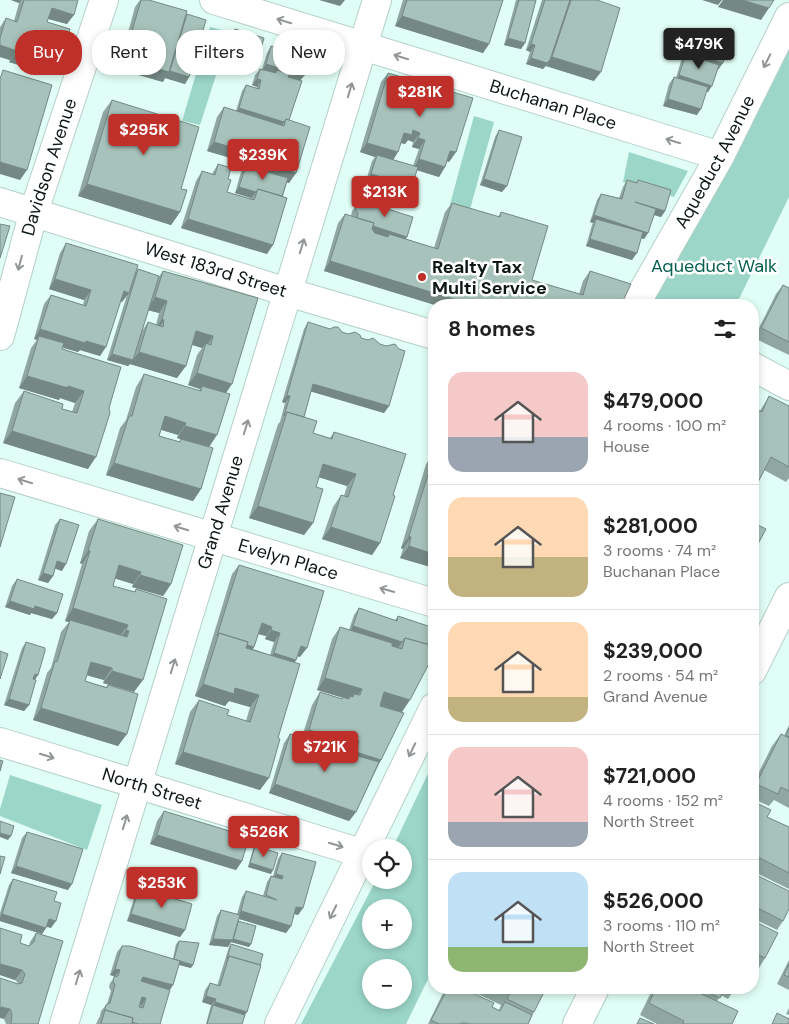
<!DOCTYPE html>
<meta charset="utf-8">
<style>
:root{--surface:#fff;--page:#f2f2f2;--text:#222;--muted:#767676;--line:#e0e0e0;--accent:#be3029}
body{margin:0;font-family:"DM Sans",sans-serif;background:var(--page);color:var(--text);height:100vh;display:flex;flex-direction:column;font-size:19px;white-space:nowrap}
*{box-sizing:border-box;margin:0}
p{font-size:16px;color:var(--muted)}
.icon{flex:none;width:28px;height:28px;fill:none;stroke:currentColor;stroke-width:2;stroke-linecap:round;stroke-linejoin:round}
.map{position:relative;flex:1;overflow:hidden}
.sheet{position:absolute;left:428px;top:299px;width:331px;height:695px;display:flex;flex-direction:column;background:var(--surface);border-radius:20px;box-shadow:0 2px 8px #0003}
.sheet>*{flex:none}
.hud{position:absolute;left:15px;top:30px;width:338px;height:45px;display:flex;gap:10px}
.controls{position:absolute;left:362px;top:839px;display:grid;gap:10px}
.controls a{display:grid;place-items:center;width:50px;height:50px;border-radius:50%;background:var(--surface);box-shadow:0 2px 8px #0003;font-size:25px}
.price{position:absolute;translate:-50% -42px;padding:0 11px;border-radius:5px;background:var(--accent);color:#fff;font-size:16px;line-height:32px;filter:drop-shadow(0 1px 2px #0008)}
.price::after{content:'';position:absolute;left:50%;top:30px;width:15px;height:11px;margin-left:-8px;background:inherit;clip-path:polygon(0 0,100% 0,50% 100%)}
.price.selected{background:#222;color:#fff}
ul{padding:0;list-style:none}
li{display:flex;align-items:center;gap:15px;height:125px;padding:0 20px}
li+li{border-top:1px solid var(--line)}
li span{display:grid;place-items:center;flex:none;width:140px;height:100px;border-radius:15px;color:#555}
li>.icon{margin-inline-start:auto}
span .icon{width:60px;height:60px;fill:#fffc;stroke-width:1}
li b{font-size:21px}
h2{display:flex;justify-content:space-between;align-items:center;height:60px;padding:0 20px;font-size:21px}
.pill{padding:0 18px;border-radius:20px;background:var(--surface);box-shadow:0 2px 8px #0003;font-size:18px;line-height:45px}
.pill.selected{background:var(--accent);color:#fff}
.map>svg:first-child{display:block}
.green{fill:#9bd6c8;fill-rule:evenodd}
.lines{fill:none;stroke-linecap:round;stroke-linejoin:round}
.minor-casing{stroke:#b4d0c8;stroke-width:30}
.minor{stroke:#fff;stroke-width:28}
.wall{fill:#90a7a1;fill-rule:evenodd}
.shaded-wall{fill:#758883}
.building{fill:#a7c2bb;stroke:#758883;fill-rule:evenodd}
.oneway{stroke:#929796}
.poi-dot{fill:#be3029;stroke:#fff;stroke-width:2}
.labels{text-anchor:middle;stroke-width:5;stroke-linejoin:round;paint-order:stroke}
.street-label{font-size:18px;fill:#0d1715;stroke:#fff}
.park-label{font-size:18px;fill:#065f51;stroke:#fff}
.poi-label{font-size:18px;font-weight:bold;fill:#0d1715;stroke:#fff;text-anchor:start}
</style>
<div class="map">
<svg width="789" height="1024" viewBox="0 0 789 1024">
<rect width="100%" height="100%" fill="#e1fef6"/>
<path class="green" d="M210,27L230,32L200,125L182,121Z
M789,47V197L736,305H650Z
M474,116L494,122L469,213L449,208Z
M629,152L688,171L674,197L623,182Z
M434,761V967L406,1024H301L376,880H404V848L393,847ZM371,908H404V940H371ZM371,968H404V1000H371Z
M10,775L102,805L87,850L0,816V809Z"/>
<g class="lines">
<g class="minor-casing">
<g id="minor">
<path id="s1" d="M214,0L720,156"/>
<path id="s2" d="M0,202L287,292L434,335"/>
<path id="s3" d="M635,305L720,156L789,17"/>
<path id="s4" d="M0,336L34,211L104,0"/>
<path d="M752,366L789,386"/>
<path id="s5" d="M0,473L434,603"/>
<path d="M752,671L789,597"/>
<path id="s6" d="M0,742L361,853"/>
<path id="s7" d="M64,1024L377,0"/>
<path d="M279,1024L434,707"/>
<path d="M577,1024L595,988"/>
</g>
</g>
<use href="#minor" class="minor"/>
</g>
<path class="wall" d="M11,0H78L67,24L48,19L47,22L52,75L9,62L10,60L0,57V27L6,18L14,21L19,3Z
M140,0H149L185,16L187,14L189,77L185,84L165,78L163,82L118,69L135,7Z
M403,0H503L489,44L483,53L395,26Z
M516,0H536L525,43L521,49L504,45Z
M542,0H597L594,81L546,66L543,69L526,64L530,52L526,50Z
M235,29L257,62L252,68L223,59L230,36Z
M696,31L718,70L717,69L708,92L706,91L697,115L663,106L669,84L674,77L676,78L681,61L686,54V55L691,38Z
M271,46L282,49L284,47L295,53L300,81L289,120L296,173L289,183L287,182L267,254L181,228L196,181L202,171L212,174L218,164L228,179L227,192L251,199V198L235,193L241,172L246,166L267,172L268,169L207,151L217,117L224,107L236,111L242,91L246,85L257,88V87L252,85L255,75L260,69H262L267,53Z
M388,73L456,152L449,162L447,161L445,167L439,177L417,170L408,193L366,181L372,161L375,157L360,152L381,82ZM408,140L413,142L412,147L419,149L413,166L393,160L401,143L405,144Z
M112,100L181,189L180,212L171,225L78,196L103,112Z
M499,130L502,192L480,185L495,137Z
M627,180L636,183L638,180L665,211L661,217L654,215L648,233L644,239L641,238L632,260L586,246L592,225L593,223L590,222L597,200L601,194L619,198L623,187Z
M362,201L406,239L434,248L445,212L452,203L498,217L501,212L532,280L579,294L583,281L590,271L621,305H435L324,271L338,223L345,214L351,216L352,211L357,205L360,204Z
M66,243L135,273L138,269L158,278L163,271L258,298L226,393L209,447L201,489L193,501L106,475L120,428L126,420L136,387L144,374L199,391L200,389L188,385L197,355L202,348L192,345L177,378L130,364L131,363L128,366L107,360L127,295L122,302L120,301L100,356L80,350L78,352L63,348L62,349L121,367L88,469L3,443L15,403L24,391L62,409L72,412L75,403L60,398L59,400L19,388L31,348L37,340L34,339L44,304L51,295L83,305L84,300L49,289L60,253ZM148,310L159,313L156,325L148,322L142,331ZM161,430L178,435L177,438L181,439L179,442L159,436Z
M783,285L789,288V355L754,338L776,294Z
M308,322L389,406L384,413L311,391L304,417L313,433L330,438L334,432L393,495L380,543L372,555L322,539L333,507L341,495L344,496L347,486L319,477L316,487L313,523L304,535L249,518L278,424L280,422L285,403L282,402L304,329Z
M769,396L789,406V478L786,482L764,470L760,411Z
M434,448V568L400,558L403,549L401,548L426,464L431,457Z
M60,519L62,571L55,568L53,576L48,583L38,580L55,525Z
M98,519L171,584L163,596L132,587L133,584L115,578L113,586L134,592L136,589L134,692L103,683L104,680L87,675L85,681L106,687L108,685L118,746L33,720L47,673L51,668L61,632L69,622L65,621L82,564L80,563L89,531Z
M239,565L300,657L298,656L295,662L260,790L175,764L190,712L199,700L227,715L246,721L250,707L229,701L225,706L195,696L232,574ZM258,634L266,636L265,639L274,642L270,655L253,649L254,647Z
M17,579L57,613L52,619L31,613L30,615L5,607L12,586Z
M359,608L395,620L398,616L434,628L402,712L381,760L356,812L349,821L269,793L284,743L290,734L302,737L312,705L320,692L342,699L343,698L317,690L332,639L340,627L349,630L354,615Z
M26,642L38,675L35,679L29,705L24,711L4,705L22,648Z
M789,725V808L774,800L769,806L752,798V786L772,746L781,734L784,736Z
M752,801L767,817L789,827V889L752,871Z
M164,811L242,861L236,870L150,844L157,821Z
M27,832L68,890L11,873L22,838Z
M255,846L271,874L248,867L253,849Z
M282,853L303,908L298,915L294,914L291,926L286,933L239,919L238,921L251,944L249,947L231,942L228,947L209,945L217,916L221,910L237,914L242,897L246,891L263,896L267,882L271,876H273L278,859Z
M752,873L783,921L777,930L752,918Z
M13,879L54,901L51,928L47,926L42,934L0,921V913L9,885Z
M139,888L185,930L180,937L127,921L135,895Z
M752,920L765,958L759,968L752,965Z
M0,928L20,943L29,946L30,942L36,933L38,1024H6L4,1019L18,983L15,980L0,975Z
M179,941L191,968L179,965L173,985L170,990L160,1024H96L100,1016L101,1011L107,1004L111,991L109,987L110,983L115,977L110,975L117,952L122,946L173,959L176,944Z
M231,944L245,1015L242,1024H206L211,1005L202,1002L205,990L210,983L217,986L229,947Z
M789,960V990L777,984Z
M446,988H462L492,1007L499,1010L501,1005L465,988H546L528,1024H428L444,991Z
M653,988H735L728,999L721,995L717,1001L732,1024H657L640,1015Z
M789,1008V1015L786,1014Z"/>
<path class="shaded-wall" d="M11,0H21L19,3Z
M319,0H345L340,6Z
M702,0H722L718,5Z
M723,0H742L769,8L761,20L718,7Z
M52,8L74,15L67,24L45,18Z
M402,16L489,44L483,53L395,26Z
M508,38L525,43L521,49L504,45Z
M531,44L535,45L530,52L526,50Z
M0,45L17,51L10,60L0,57Z
M16,53L58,66L52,75L9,62Z
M227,53L257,62L252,68L223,59Z
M689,53L723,63L718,70L685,60Z
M552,57L601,72L594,81L546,66Z
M531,58L550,60L543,69L526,64Z
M124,59L170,71L189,77L185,84L165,78L163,82L118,69Z
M266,64L304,76L299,82L275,75L277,70L274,74L262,71Z
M679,75L712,86L708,92L675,82Z
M257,79L261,80L257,87L252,85Z
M668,99L701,109L697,115L663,106Z
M239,108L284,122L280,128L235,114Z
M413,130L420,133L413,142L408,140L405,144L397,142L404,133Z
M418,138L425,140L419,149L412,147Z
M214,142L274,160L268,169L207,151Z
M367,143L398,152L392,162L377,155L375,157L360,152Z
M450,151L456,152L449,162L444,160Z
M419,159L445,167L439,177L413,169Z
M0,162L27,170L20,180L0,174Z
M272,166L296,173L289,183L266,176Z
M371,174L412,186L408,193L366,181Z
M484,179L507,186L502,192L480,185Z
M87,184L180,212L171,225L78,196Z
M239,187L256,192L251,198L235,193Z
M635,202L665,211L661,217L630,208Z
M594,215L648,233L644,239L595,224L596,219L593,223L590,222Z
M188,219L273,245L267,254L181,228Z
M356,221L407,237L403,243L389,234L386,238L351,227Z
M590,239L637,253L632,260L586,246Z
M330,261L473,305H435L324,271Z
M55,279L91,290L84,300L49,289Z
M124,291L129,293L122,302L117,300Z
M155,297L167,301L159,313L147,310Z
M162,319L164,320L156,332L154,331Z
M40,329L86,341L106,347L100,356L80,350L78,352L38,340L39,336L37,340L34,339Z
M196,331L213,336L205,348L206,343L202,348L187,343Z
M139,352L186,366L177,378L130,364Z
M112,354L133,360L128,366L107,360Z
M197,373L232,384L224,396L202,386L200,389L188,385Z
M27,376L68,386L84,391L75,403L60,398L59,400L19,388Z
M313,384L389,406L384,413L309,391Z
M287,395L290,396L285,403L282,402Z
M165,416L186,423L178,435L156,428Z
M185,426L217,435L209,447L177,438Z
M12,431L96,457L88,469L3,443Z
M114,463L201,489L193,501L106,475Z
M323,464L356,474L347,486L315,476Z
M258,506L313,523L304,535L249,518Z
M331,527L380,543L372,555L322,539Z
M409,536L411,537L403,549L401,548Z
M409,546L434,554V568L400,558Z
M88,551H90L82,564L80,563Z
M57,561L66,564L62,571L53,568Z
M119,565L141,572L133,584L110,577Z
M43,573L53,576L48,583L38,580Z
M140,575L171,584L163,596L132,587Z
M10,601L35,606L57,613L52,619L31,613L30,615L5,607Z
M73,608L128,625L119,637L70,620L69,622L65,621Z
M262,623L272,627L266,636L255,633Z
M353,626L402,642L398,648L349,633Z
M126,630L129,631L121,643L118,642Z
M271,630L280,633L274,642L265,639Z
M218,636L254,647L248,656Z
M301,646L307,648L300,657L294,655Z
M274,653L296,660L290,669L268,663Z
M91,662L112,668L104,680L82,674Z
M112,671L143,680L134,692L103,683Z
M35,674L38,675L34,681L30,680Z
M325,678L362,689L354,701L353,697L354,694L350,700V696L348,699L317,690Z
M203,684L235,688L259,695L250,707L229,701L225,706L195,696Z
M384,692L410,700L402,712L375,704Z
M9,699L29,705L24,711L4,705Z
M41,708L127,734L118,746L33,720Z
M309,730L349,739L359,741L350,753L301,742Z
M183,752L269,778L260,790L175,764Z
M356,752L381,760L373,772L347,764Z
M275,784L356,812L349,821L269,793Z
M0,833L11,836L8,840L0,837Z
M157,835L242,861L236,870L150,844Z
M250,863L273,870L271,874L248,867Z
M16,866L72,884L68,890L11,873Z
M276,874L283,876L278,883L271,881Z
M296,907L303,908L298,915L292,913Z
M241,911L291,926L286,933L236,918Z
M2,914L46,928L42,934L0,921V917Z
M131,914L185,930L180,937L127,921Z
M49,919L56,921L51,928L44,926Z
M232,938L251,944L249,947L231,942L228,947L209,945L213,939Z
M174,960L193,965L191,968L172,963Z
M0,964L22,970L15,980L0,975Z
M115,969L120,970L115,976L110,975Z
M143,977L173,985L168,992L138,983Z
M206,996L216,999L211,1005L202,1002Z
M142,997L146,998L142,1005L137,1003Z
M215,1002L247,1012L243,1018L213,1005Z
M1,1007L10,1009L4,1019L0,1018V1008Z"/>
<path class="building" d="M24,0H78L74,15L52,8L47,22L70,29L58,66L16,53L17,51L0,45V38L6,18L17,22Z
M141,0H149L187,11L169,72L124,59Z
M407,0H503L489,44L402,16Z
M519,0H536L525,43L508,38Z
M545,0H570L550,60L547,63L531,58L535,45L531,44Z
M571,0H597L620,8L601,72L552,57Z
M742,0H774L769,8Z
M187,14L206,20L189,77L170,71Z
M235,29L264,38L257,62L227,53Z
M696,31L729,42L723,63L689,53Z
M271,46L283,49L284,47L296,51L295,53L309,57L304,76L266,64Z
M686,54L719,65L712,86L679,75Z
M260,69L276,73L277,70L289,74L288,77L302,81L289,120L286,119L284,122L239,108L246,85L259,89L261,80L257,79Z
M3,70L52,85L27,170L0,162V79Z
M388,73L473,98L456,152L450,151L445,167L419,159L425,140L418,138L420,133L413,130L412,135L404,133L398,152L367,143Z
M674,77L708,87L701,109L668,99Z
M112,100L199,127L181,189L187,190L180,212L87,184Z
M224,107L284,126L286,119L310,127L296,173L272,166L274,160L214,142Z
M499,130L522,137L507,186L484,179Z
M377,155L418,167L412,186L371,174Z
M218,164L231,168L228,179L231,180L227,192L254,200L258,189L287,198L273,245L188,219L202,171L215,175Z
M246,166L288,178L282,196L258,189L256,192L239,187Z
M627,180L637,183L638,180L671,190L665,211L635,202L656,209L648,233L594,215L601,194L622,199Z
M362,201L413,217L407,237L373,226L374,223L357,218L358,213L355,209L357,205L361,203Z
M452,203L500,217L501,212L548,226L532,280L583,295L590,271L631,284L621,305H473L330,261L345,214L374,223L372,229L375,233L388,237L389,234L438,249Z
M596,219L643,232L637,253L590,239Z
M0,224L10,226L0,258Z
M66,243L138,265L129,293L124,291L106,347L86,341L85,343L40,329L51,295L86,306L91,290L55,279Z
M138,269L159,276L133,360L112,354Z
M163,271L258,298L232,384L197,373L206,343L211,345L213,336L196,331L186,366L139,352L148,322L163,327L164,320L162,319L167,301L155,297Z
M783,285L789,288V342L761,328Z
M308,322L330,329L334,327H338L342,332L348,334L355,332L360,335L361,338L368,340L373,338L380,344L386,346L395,344L399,349L405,351L389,406L313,384L304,417L287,412L284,416L290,396L287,395Z
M39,336L64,343L62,349L121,367L109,408L110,413L96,457L12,431L24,391L63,404L62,409L77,413L84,391L68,386V388L27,376Z
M144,374L201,391L202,386L230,394L217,435L185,426L186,423L165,416L159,436L180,442L181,439L213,448L201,489L114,463L129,416H132Z
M769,396L789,406V467L771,457L752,494V407L762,412Z
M287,412L317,421L313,433L332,439L334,432L406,454L393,495L395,496L380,543L331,527L341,495L348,497L356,474L323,464L316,487L323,489L313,523L258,506Z
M434,455V554L409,546L411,537L409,536Z
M0,493L15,497L0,547Z
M60,519L79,525L66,564L57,561L53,576L43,573Z
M98,519L183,545L171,584L140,575L141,572L119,565L113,586L135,592L136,589L167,599L143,680L112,671V668L91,662L85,681L107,688L108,685L138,694L127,734L41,708L55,661L57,662L70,620L127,637L129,631L126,630L128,625L73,608L90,551H88Z
M752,522L766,529L752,555Z
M239,565L324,591L307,648L301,646L296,660L274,653L280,633L271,630L272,627L262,623L254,647L247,645L248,642L219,633L217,636Z
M17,579L63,594L57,613L35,606L34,609L10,601Z
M359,608L397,621L398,616L434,628V646L405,638L402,642L353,626Z
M340,627L392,643V646L402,649L405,638L434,646V654L410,700L384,692L380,706L404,713L381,760L356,752L359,741L349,739L348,742L309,730L320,692L342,699L343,697L349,699L350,696L353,697L354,694L360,695L362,689L325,678Z
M219,633L248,642L246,648L300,664L278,738L280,739L269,778L183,752L199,700L229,710L227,715L250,722L259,695L235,688L234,694L203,684Z
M26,642L45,648V651L38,675L35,674L33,679L36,680L29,705L9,699Z
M0,651L8,654L0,679Z
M789,728V737L786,735Z
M290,734L354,753V755L379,762L356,812L275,784Z
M781,734L789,738V791L781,787L778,794L756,784Z
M0,760L3,761L0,771Z
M752,801L771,810L767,817L789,827V873L754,855L752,857Z
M164,811L249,837L242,861L157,835Z
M0,821L14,826L11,836L0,833Z
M27,832L83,849L72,884L16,866Z
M255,846L278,853L273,870L250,863Z
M282,853L316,862L303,908L296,907L291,926L241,911L246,891L277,900L266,895L271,876L282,879L283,876L276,874Z
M0,856L5,857L0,874Z
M752,873L789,891V909L783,921L752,905Z
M13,879L57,892L54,901L61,903L56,921L49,919L46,928L2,914Z
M139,888L192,904L185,930L131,914Z
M221,910L240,915L233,940L213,939Z
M752,920L778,933L765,958L752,952Z
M238,921L256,926L251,944L233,939Z
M0,928L22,935L20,943L29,946L34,942L36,933L63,941L38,1024H11L12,1014L10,1009L1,1007L0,1010V978L18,984L22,983L25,974L22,970L0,964Z
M179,941L199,943L193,965L174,959Z
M231,944L263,954L260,965L229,956L227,959Z
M122,946H130L180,961L173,985L143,977L141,981L170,990L160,1024H138L132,1022L133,1018L105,1010V1009L106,1005L110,1003L115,985L113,981L114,977L118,976L120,970L115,969ZM142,997L146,998L143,1008L139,1007Z
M229,956L261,965L247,1012L215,1002L216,999L206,996L210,983L220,986Z
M789,964V977L784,975Z
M448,988H462L494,1003L492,1007L500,1011L505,1002L532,1015L528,1024H469L467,1023H461V1024H439L431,1020Z
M498,988H546L534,1012L507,999L510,993Z
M656,988H689L738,1011L732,1024H683L684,1021L649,1003Z
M699,988H735L733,993L725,988L720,998Z
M213,1005L245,1015L242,1024H207Z
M105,1010L133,1018L132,1024H101Z
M777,1013L789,1019V1018V1024H772Z
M640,1018L654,1024H637Z"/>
<defs><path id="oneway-shaft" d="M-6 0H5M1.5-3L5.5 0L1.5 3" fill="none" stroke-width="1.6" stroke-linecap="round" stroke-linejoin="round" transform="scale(1.25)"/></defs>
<g class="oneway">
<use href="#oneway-shaft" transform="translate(284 21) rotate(-163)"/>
<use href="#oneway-shaft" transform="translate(401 57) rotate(-163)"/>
<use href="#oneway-shaft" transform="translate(767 61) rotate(117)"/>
<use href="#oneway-shaft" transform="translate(350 90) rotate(-73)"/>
<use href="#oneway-shaft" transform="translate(673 141) rotate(-163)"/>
<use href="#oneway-shaft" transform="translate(302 246) rotate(-73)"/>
<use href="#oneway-shaft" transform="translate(20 263) rotate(105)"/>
<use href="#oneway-shaft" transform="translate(246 427) rotate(-73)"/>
<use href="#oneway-shaft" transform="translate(25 481) rotate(-163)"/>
<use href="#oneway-shaft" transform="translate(181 528) rotate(-163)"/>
<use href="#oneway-shaft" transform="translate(387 590) rotate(-164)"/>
<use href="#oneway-shaft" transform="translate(173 666) rotate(-73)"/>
<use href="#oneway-shaft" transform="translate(412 750) rotate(116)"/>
<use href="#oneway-shaft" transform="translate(47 756) rotate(17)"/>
<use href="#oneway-shaft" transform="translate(125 822) rotate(-73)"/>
<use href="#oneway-shaft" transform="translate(336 845) rotate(17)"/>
<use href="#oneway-shaft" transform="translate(333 912) rotate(116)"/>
<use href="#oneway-shaft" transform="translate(78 977) rotate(-73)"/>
</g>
<circle class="poi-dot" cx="422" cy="277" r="5"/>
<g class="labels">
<g class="street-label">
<text dy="6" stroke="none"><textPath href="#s1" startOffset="355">Buchanan Place</textPath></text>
<text dy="6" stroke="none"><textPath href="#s3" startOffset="164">Aqueduct Avenue</textPath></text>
<text dy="6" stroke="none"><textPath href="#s4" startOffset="176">Davidson Avenue</textPath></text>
<text dy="6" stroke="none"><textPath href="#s2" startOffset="226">West 183rd Street</textPath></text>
<text dy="6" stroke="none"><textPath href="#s7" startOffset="535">Grand Avenue</textPath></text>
<text dy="6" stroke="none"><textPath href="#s5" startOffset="301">Evelyn Place</textPath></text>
<text dy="6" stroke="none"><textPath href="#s6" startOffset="159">North Street</textPath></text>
</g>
<g class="park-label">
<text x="714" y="272">Aqueduct Walk</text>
</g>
<g class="poi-label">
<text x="432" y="273">Realty Tax<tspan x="432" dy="21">Multi Service</tspan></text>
</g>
</g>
</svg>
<div class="controls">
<a><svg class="icon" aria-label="locate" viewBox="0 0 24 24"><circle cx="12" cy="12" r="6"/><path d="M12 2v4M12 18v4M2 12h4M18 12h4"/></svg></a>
<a>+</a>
<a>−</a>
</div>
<b class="price selected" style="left:699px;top:70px">$479K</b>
<b class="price" style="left:420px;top:118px">$281K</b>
<b class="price" style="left:144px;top:156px">$295K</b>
<b class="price" style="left:263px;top:181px">$239K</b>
<b class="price" style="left:385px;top:218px">$213K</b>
<b class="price" style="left:325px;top:773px">$721K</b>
<b class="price" style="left:264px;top:858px">$526K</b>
<b class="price" style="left:162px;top:909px">$253K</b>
<div class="hud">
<a class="pill selected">Buy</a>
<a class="pill">Rent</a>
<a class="pill">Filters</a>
<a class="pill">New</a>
</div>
<section class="sheet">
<h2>8 homes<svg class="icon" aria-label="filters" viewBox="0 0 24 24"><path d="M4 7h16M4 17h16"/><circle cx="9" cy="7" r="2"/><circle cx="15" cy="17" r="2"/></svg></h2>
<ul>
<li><span style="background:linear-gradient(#f6c9c9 65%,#9aa5b1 0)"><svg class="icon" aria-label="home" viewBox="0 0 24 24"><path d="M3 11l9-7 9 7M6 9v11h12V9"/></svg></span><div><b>$479,000</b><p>4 rooms · 100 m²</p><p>House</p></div></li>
<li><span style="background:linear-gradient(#ffd9b3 60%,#c2b280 0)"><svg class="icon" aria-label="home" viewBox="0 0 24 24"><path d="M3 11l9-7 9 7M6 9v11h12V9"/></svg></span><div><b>$281,000</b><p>3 rooms · 74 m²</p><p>Buchanan Place</p></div></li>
<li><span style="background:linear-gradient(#ffd9b3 75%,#c2b280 0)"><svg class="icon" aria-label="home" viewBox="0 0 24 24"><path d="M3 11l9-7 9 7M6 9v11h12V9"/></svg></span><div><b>$239,000</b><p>2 rooms · 54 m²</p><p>Grand Avenue</p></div></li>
<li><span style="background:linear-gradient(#f6c9c9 75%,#9aa5b1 0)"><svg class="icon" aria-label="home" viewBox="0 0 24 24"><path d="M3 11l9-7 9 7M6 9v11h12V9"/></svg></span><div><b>$721,000</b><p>4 rooms · 152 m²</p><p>North Street</p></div></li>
<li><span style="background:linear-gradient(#bfe0f5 75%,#8fb573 0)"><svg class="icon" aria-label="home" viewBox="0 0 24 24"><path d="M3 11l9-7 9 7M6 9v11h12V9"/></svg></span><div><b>$526,000</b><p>3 rooms · 110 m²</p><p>North Street</p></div></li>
</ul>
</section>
</div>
